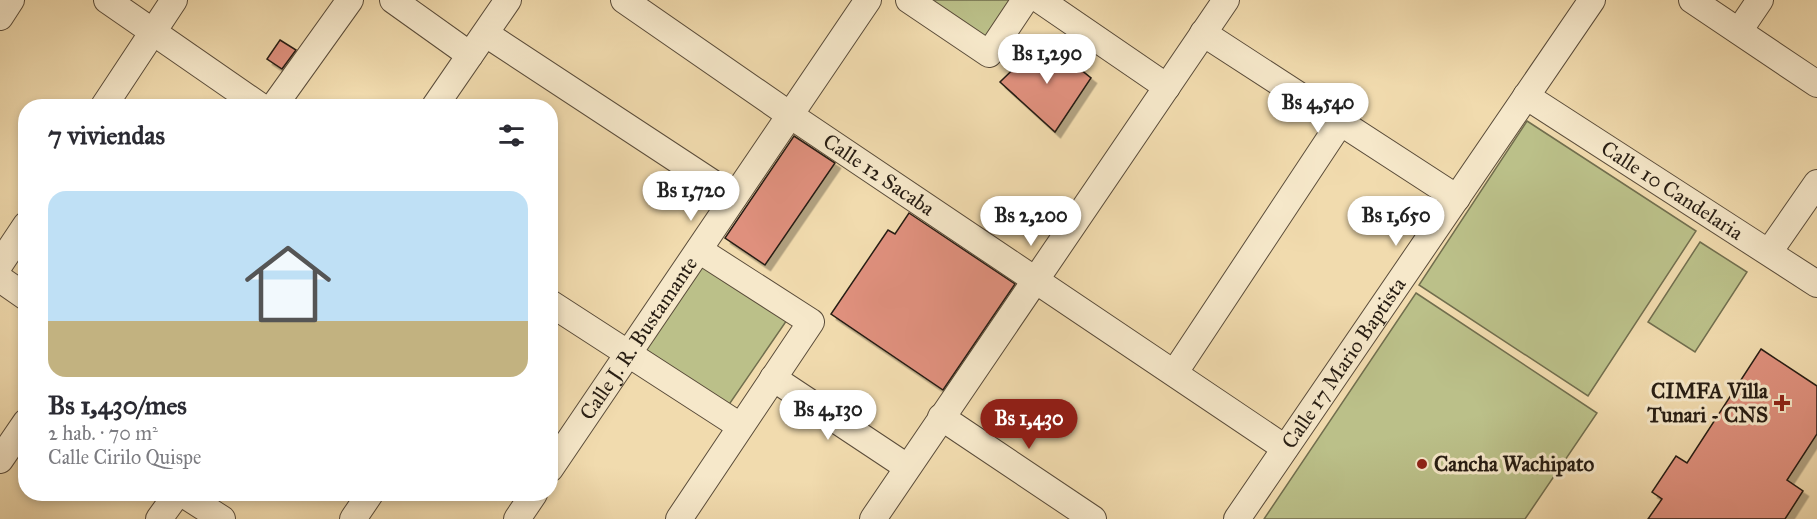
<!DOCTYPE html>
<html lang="es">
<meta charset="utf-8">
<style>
:root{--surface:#fff;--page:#f7f7f7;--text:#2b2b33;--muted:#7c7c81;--line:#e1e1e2;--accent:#8f2418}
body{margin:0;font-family:"IM FELL Great Primer",serif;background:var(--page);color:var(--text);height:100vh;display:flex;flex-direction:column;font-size:22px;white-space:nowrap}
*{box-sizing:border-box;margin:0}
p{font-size:20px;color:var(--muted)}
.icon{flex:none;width:33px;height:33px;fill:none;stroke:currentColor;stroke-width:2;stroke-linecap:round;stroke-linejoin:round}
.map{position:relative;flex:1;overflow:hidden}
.panel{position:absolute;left:18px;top:99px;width:540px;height:402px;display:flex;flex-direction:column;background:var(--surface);border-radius:24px;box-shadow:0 3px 9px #0003}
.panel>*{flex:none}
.price{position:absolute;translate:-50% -51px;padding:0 14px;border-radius:21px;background:#fff;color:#222;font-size:20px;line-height:39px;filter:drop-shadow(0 2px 3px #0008)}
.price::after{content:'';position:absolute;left:50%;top:36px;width:18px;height:14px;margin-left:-9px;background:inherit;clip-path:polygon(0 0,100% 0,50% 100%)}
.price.current{background:var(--accent);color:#fff}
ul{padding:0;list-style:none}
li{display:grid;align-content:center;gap:12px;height:318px;padding:0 30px}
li+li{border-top:2px solid var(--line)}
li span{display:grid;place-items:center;height:186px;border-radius:18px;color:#555}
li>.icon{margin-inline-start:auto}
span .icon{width:108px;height:108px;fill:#fffc;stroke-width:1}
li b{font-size:26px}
h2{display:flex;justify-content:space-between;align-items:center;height:72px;padding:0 30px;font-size:26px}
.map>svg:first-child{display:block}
.green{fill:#bbc089;stroke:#716e4e;stroke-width:1.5}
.building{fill:#df907d;stroke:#271d13;stroke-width:1.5;filter:url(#shadow)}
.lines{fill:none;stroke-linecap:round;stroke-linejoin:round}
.minor-casing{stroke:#5a4c3a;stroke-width:28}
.minor{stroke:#f6e8ca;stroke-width:26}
.poi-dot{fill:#8f2418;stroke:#f6e8ca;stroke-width:2}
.labels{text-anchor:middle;stroke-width:6;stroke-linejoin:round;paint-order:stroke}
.street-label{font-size:21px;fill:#271d13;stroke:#f6e8ca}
.poi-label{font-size:21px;font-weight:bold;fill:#271d13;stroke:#f6e8ca;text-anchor:end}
</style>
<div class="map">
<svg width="1817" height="519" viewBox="0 0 1817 519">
<defs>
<filter id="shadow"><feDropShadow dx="5.5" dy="5.5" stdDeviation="0" flood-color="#0004"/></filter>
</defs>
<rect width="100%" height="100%" fill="#f1dbae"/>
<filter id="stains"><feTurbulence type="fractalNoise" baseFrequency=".00333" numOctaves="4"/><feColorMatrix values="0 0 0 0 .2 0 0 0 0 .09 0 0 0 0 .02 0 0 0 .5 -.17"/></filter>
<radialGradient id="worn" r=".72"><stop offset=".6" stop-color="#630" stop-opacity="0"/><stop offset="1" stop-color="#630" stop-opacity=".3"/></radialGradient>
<path class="green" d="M931,0H1012L986,37Z
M1527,121L1696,231L1588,396L1419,285Z
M1700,242L1747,272L1695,352L1648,322Z
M700,260L787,320L728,406L641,346Z
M1416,293L1597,413L1525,519H1264Z"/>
<path class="building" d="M280,40L296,50L282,69L267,59Z
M1032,51L1060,53L1091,78L1055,132L1000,82Z
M794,136L835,163L765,265L725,238Z
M909,213L1015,284L943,390L831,314L888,230L895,234Z
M1761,349L1817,386V434L1787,480L1803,491L1785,519H1648L1662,499L1652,492L1676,456L1687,463Z"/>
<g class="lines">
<g class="minor-casing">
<g id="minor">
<path d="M107,0L260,106"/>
<path d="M393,0L470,55"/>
<path id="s1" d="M624,0L790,115L1285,448"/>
<path d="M909,0L989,54L1025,0"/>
<path d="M1040,0L1167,87"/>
<path d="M1692,0L1817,84"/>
<path d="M0,17L11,0"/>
<path d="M1739,31L1760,0"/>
<path d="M1203,33L1457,198"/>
<path d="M486,34L734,197"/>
<path id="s2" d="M1526,96L1817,284"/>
<path d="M104,106L174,0"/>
<path d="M274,106L350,0"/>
<path d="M435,106L508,0"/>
<path d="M1769,252L1817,183"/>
<path d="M0,264L26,225"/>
<path d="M0,279L26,297"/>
<path d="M550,303L740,426"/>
<path d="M1175,372L1340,123"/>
<path d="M773,378L907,467"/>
<path d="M941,417L1093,519"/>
<path d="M0,460L26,422"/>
<path id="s3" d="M550,469L868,0"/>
<path d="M183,494L222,519"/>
<path d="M159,519L177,494"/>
<path d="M353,519L370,494"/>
<path d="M517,519L534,494"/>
<path d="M679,519L811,322L699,250"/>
<path d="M873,519L1226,0"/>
<path id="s4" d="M1237,519L1592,0"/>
</g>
</g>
<use href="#minor" class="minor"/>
</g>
<g class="poi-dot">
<path d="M1779 394h6v6h6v6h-6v6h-6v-6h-6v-6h6z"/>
<circle cx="1422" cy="464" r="6"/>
</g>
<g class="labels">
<g class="street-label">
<text dy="7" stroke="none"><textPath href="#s1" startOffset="309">Calle 12 Sacaba</textPath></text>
<text dy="7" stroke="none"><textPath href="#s2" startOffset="174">Calle 10 Candelaria</textPath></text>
<text dy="7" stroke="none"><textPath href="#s3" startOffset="158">Calle J. R. Bustamante</textPath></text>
<text dy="7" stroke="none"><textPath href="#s4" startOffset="189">Calle 17 Mario Baptista</textPath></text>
</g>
<g class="poi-label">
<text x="1768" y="398">CIMFA Villa<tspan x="1768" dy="24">Tunari - CNS</tspan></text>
<text x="1434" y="471" text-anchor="start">Cancha Wachipato</text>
</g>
</g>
<rect width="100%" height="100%" filter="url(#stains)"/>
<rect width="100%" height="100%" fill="url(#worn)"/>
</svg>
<b class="price" style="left:1047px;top:85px">Bs 1,290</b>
<b class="price" style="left:1318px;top:134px">Bs 4,540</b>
<b class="price" style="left:691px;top:222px">Bs 1,720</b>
<b class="price" style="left:1031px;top:247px">Bs 2,200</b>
<b class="price" style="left:1396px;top:247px">Bs 1,650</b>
<b class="price" style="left:828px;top:441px">Bs 4,130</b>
<b class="price current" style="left:1029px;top:450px">Bs 1,430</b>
<section class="panel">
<h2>7 viviendas<svg class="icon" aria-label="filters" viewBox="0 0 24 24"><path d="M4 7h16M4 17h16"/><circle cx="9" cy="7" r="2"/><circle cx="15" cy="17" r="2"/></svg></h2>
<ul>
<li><span style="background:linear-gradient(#bfe0f5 70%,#c2b280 0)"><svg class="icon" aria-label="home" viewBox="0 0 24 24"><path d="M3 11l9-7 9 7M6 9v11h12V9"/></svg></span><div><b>Bs 1,430/mes</b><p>2 hab. · 70 m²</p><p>Calle Cirilo Quispe</p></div></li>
</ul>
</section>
</div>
